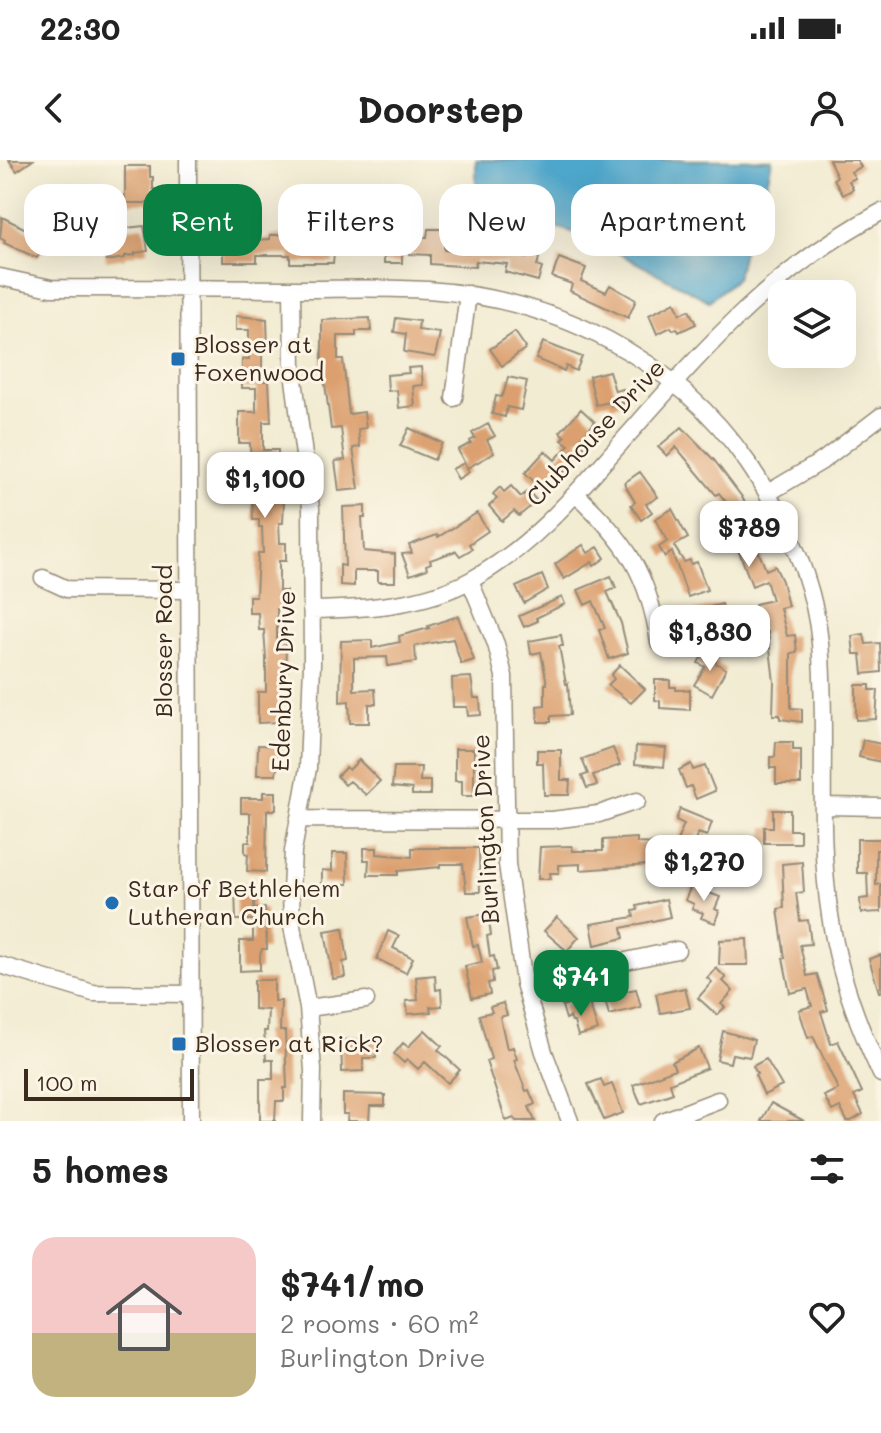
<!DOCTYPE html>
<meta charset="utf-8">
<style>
:root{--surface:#fff;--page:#f6f6f6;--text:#222;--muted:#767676;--line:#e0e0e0;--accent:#0b8043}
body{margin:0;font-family:Mali,sans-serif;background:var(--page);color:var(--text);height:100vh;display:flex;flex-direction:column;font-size:30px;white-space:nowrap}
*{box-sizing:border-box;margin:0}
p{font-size:26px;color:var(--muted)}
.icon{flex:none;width:44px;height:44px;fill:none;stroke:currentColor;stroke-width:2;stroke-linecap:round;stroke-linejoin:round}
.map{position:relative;height:961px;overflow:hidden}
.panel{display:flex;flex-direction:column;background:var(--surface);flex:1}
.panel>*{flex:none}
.top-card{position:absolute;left:24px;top:24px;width:834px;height:72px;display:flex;gap:16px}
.buttons{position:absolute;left:768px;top:120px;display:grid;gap:16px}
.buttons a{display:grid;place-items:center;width:88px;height:88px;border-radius:16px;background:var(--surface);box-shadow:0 8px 32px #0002;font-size:40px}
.scale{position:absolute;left:24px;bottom:20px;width:170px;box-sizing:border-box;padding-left:8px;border:4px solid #3b2a1e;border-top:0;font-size:22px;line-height:28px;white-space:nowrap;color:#3b2a1e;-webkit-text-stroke:6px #fcf5e5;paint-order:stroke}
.price{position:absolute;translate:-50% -68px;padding:0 18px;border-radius:16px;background:#fff;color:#222;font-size:26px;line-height:52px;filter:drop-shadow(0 2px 4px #0008)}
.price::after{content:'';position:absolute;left:50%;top:48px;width:24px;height:18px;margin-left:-12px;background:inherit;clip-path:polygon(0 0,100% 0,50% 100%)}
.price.selected{background:var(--accent);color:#fff}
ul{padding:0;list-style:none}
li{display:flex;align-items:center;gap:24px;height:200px;padding:0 32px}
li+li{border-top:2px solid var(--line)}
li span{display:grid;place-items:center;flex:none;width:224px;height:160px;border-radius:24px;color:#555}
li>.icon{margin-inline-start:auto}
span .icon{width:96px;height:96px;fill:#fffc;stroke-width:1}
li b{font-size:34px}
h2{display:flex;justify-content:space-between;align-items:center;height:96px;padding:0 32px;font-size:34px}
.chip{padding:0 28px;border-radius:24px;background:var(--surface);box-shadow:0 8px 32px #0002;font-size:28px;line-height:72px}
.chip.selected{background:var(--accent);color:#fff}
.status{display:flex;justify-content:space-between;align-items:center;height:56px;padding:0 40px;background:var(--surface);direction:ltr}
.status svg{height:22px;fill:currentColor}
header{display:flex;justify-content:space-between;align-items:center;height:104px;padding:0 32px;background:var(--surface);font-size:36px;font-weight:800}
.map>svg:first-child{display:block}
.water{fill:#4da6cb;stroke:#446874;stroke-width:2}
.building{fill:#dca070}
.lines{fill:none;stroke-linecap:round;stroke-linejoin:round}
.minor-casing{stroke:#968b78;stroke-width:19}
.minor{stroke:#fff;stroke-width:16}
.poi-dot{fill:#1f6fb2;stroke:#fcf5e5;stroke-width:3}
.labels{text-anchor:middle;stroke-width:6;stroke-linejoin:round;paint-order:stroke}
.poi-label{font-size:24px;fill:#3b2a1e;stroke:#fcf5e5;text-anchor:start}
.street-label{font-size:24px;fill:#3b2a1e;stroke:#fcf5e5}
</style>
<div class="status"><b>22:30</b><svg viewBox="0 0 49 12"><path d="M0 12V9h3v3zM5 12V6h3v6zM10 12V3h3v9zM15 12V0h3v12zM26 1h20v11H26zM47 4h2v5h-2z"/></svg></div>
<header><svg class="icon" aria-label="back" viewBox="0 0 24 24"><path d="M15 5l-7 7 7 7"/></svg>Doorstep<svg class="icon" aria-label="person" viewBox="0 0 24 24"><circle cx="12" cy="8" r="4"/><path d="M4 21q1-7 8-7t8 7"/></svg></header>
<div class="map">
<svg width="881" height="961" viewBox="0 0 881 961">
<rect width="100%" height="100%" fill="#fcf5e5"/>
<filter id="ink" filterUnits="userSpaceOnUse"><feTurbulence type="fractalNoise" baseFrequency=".0125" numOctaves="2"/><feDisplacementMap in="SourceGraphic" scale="16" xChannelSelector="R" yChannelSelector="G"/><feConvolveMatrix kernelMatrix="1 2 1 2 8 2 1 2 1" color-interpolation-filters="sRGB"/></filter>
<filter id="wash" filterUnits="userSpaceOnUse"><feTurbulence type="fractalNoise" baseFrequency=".006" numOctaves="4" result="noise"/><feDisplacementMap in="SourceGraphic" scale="32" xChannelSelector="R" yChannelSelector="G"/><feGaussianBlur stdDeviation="1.8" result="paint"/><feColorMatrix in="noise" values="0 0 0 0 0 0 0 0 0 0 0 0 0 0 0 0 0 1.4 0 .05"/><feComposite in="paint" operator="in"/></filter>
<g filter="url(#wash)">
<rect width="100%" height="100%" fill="#f2ecd3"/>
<path class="water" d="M476,0H772L761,52L743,91L737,118L709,141L586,76L504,52L476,46Z"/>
<g id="blocks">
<path class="building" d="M9,0H33L17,11Z
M829,0H857L861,7L851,12L855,18L849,21L853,29L843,35L834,19L837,16Z
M125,6H150V17H153V29H155V43H125Z
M2,57L34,73L55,59L63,71L46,83L37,98L4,83L5,81L0,78Z
M144,66L148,91L135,93V95L125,96V98L106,101L104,86L109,85L108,70Z
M428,69H444V90L468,93L470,79L499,83L498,90L526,98L527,95L539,98L537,106L542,108L538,121L505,112L507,104L476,101L475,107L430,104V95L409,94L410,76L427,77Z
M326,70H354V75H393V89H402V103H384V96L334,94L333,103H290V95H257V102H223V82L270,79V75H300V88H325Z
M559,98L586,108L581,121L606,132L610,125L636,140L628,158L570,131L572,124L552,117Z
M675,142L680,154L689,150L696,164L679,172L677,168L673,170L671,167L657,174L649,155Z
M236,156L267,159L268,190H262V221H269L271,262H263V290H278V309H271L270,338H284L283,363H279L280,383H286V401H279V431H286V449H277V481H286L285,541H278V562L258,563V532H266V498L264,470H259L258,453H249V436H256L258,393H263L262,367H259V360H253L250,283H239V252H256V228H242V199H249V170H236Z
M370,158L371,171H356V176H338V199H343L349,254L364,252L366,268L358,269L360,287L353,288L359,329L339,331L335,301L345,300L341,268L331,269L322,201V160Z
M396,158L419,161L418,170L440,173L435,197L404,192L406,174L394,172Z
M515,172L526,188L502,206L490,189Z
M543,182L582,197L576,211L566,206L564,211L536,199Z
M421,207L423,225L413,226L415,246L399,248L397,230L388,231L387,215L409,213L408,208Z
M609,211L615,231L623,229L626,242L611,246L610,242L596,245L589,216Z
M508,217L527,221L521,250L507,247L505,257L492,254L496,236L501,237L504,232Z
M581,249L595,262L578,281L585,287L560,316L556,311L540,327L525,313L545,291L555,300L569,285L562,280L565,277L560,272Z
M488,264L495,276L487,280L494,293L467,308L458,290L471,283L470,281L475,278L472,273Z
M682,267L714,300L742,337L750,353L744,356L766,410L775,406L782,421L788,446L780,448L787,476L795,475L797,492L791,493V548L802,549V562L780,559V555H773L774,522L768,472L762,474L755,444L772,440L766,420L752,426L740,394L721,358L733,351L719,333L716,335L676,287L667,296L658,287Z
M409,268L442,283L434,300L400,286Z
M464,303L469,312L458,319L452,309Z
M640,312L658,337L646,344L652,352L641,360L631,345L635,342L624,323Z
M511,326L521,337L528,331L537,341L519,356L514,351L502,361L489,346L497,339L493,334L500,327L504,332Z
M365,346V358H362L364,391L395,394V422H378V411H354V426L340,425V405L345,406L343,347Z
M672,349L688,378L674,386L684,402L690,400L691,404L697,402L707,430L688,437L672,392L665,397L659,387L668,381L655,359Z
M477,353L488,371L469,384L472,389L460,396L456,391L430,400L431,403L426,405L427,409L410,415L402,394L412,393L409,385L437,375L438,377Z
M583,385L588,393L598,387L605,398L594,406L592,402L564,419L555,404Z
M542,415L548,429L524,443L516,427Z
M611,416L616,428L607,432L621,463L628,493L609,499L599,470L605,468L593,441L585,445L578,430Z
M562,437L565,444L536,458L538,461L524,467L519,456Z
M722,444L730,474L707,480L701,460L692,463L690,452Z
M458,456L474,500L461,504L453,479L415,486L416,502L388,506L387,497L354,498V530L375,529L376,544H369V563H350L349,541L340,542L341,481L372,480V488L400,482L399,476L429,468L428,466Z
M864,474L866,484L880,483L881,512L863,514L861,494H854L852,476Z
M561,475L563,486H559L566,524L568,523L570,555L551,556V562H538L537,546L545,545V524H547L541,492L531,494L529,481Z
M706,490L718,496L714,502L726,509L712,535L694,525L705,507L698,503Z
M620,505L645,529L631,543L608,525L614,519L611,515Z
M471,517L474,538H480L481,555L468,556L467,547H453L452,518Z
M655,520H670V527H676V530H690V550L660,548V541L655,540Z
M856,525H870V530H878L876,559L856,560Z
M863,580L881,584V602L859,597Z
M776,582H793V590H801V624H776V608H770V597H775Z
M258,585L279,586L276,615H257Z
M636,586L666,588L664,607L635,604Z
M613,588L620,605L593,615L597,625L587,628L582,616L588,614L582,599Z
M455,589H474V636H462V621H455Z
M537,590H561V620H570L569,635H544L543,603H537Z
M359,600L380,621L366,635L350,621L345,625L337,616L346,607L349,610Z
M691,604L693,610L705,606L715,631L696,639L691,626L686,628L679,610Z
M394,607H421L420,621H430V635H412V629L392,627Z
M263,632H276V650H267L266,712L247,711L248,694L245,693V682H250V653H241V638H263Z
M680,649L712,662L707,676L698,673L691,690L676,683L684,664L676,660Z
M773,650H790V670H800V683H764V667H773Z
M637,678V683L660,684L662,704L580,710V704L559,705V713H550L551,719H538L540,687L572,686L573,691H603V680Z
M857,679H881V690H876V725L881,724V752L861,753L860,739L868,738L867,713H857Z
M364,688H377V694L412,697V688H479L480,732H466L463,704H440V707L398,711V715H368L369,700H364Z
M332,693H347L348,724H322V710L332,711Z
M802,702L804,732L796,733L800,761L808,760L811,784L800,785L807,816L817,814L828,850L821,852L831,884L838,881L862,932L854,936L863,954L851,961H847L840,947L832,951L824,936L838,929L813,876L808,878L799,850L812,846L807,829L790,833L783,798H785L778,749L784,748L782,704Z
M254,726V749L265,748L267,789H262L260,795V810L240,811V781H253V760H236L235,727Z
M691,726L720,737L715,749L719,751L715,763L701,758L703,753L692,749L694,744L685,740Z
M666,739L670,757L622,768L624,778L595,785L591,764L634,757L633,751L638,750L637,746Z
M488,754L491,775L487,776L490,797L494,796L497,810L492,811L493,822L488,823L490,834L472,838L465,806L482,802L478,785L473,786L467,757Z
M557,757L579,777L567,791L544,771Z
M343,768L348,801L343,802L345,817L333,819L325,771Z
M388,771L399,776L393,788L413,798L406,813L377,799Z
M747,779L748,805H719L720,780Z
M881,795V832H879L869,799Z
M716,808L726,818L723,821L733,831L721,844L725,847L717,855L698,838L712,822L707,818Z
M435,815L436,830L441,829L442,846L430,847L431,852L408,854L406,841L418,840L416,817Z
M254,820H274V841H281L280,871H285L287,928H284V941H276L275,961H260V919H273V900H266L264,871H267L268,850L254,849Z
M685,828L690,848L660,853L656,834Z
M636,829L641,847L609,855L604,836Z
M574,842L576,847L589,843L598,870L578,876L574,862H572L570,857L566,859L562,846Z
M503,843L507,855L500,857L507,889L513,887L517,899L514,900L526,931L529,930L535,944L529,947L535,961H516L514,958L506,961L486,901L491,899L479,855L492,852L490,847Z
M425,870L442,886L438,890L460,910L448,923L425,902L418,909L407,899L404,903L394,894L403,883L408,887Z
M723,871L754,880L750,897L732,894L730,903L717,900Z
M375,879L376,898H363V911L342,912L341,880Z
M699,888L707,908L670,923L673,933L641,944L633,925L675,909L672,902Z
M766,899L782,926L764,935L755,915L757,914L753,906Z
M601,919L604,927L612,924L623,953L604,960L588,924Z
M343,934L385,935V946H370L369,961H347L348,954H343Z
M771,943L804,961H761Z"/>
</g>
</g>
<g filter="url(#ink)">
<use href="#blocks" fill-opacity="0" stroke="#968b78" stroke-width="2"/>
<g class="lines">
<g class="minor-casing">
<path id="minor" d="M188,0L191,961
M0,117L51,128C132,128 214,128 295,129C339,129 384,127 428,130C555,139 675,197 748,303C784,356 814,419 820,483C828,573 816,666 830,755C838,811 857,864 881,914
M292,129L293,212L311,348L312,504L308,608L293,691L291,731L292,766L308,848L313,910L312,961
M454,238L468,134
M768,333L822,301L881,256
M576,334C626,381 648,413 659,482
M43,418L67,429L187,430
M470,421L496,484L504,516L507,704L524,823L544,892L570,961
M311,450C365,449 423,446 471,420C534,386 580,329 627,276C707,186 772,110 881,52
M824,646L881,647
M300,659L552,660L599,654L637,641
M0,805L93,833L190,834
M524,823L677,790
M308,848L366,840
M663,961L718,940"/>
</g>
<use href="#minor" class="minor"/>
</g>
</g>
<g class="poi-dot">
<rect x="170" y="191" width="16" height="16" rx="4"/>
<circle cx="112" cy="743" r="8"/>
<rect x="171" y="876" width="16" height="16" rx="4"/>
</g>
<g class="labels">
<g class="poi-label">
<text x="194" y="193">Blosser at<tspan x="194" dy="28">Foxenwood</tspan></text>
<text x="128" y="737">Star of Bethlehem<tspan x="128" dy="28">Lutheran Church</tspan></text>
<text x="195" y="892">Blosser at Rick?</text>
</g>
<g class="street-label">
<text transform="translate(596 273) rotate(-47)" y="8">Clubhouse Drive</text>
<text transform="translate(164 481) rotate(-90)" y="8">Blosser Road</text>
<text transform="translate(284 521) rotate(-88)" y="8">Edenbury Drive</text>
<text transform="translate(486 669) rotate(-93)" y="8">Burlington Drive</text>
</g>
</g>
</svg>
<div class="buttons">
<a><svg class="icon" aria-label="layers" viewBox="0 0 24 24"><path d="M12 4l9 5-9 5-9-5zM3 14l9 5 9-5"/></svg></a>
</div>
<div class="scale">100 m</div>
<b class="price" style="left:265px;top:360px">$1,100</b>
<b class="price" style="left:749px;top:409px">$789</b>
<b class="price" style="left:710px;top:513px">$1,830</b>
<b class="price" style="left:704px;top:743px">$1,270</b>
<b class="price selected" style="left:581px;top:858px">$741</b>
<div class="top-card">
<a class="chip">Buy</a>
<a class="chip selected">Rent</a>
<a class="chip">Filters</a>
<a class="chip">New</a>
<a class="chip">Apartment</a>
</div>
</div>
<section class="panel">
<h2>5 homes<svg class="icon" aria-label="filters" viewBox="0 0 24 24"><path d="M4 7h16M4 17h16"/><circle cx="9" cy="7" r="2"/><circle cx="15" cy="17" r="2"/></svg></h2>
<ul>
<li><span style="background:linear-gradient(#f6c9c9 60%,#c2b280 0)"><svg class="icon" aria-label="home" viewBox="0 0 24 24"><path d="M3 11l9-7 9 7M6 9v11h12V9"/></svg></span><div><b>$741/mo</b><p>2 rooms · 60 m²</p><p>Burlington Drive</p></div><svg class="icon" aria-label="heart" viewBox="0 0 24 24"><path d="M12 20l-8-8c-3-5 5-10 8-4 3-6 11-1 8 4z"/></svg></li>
</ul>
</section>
